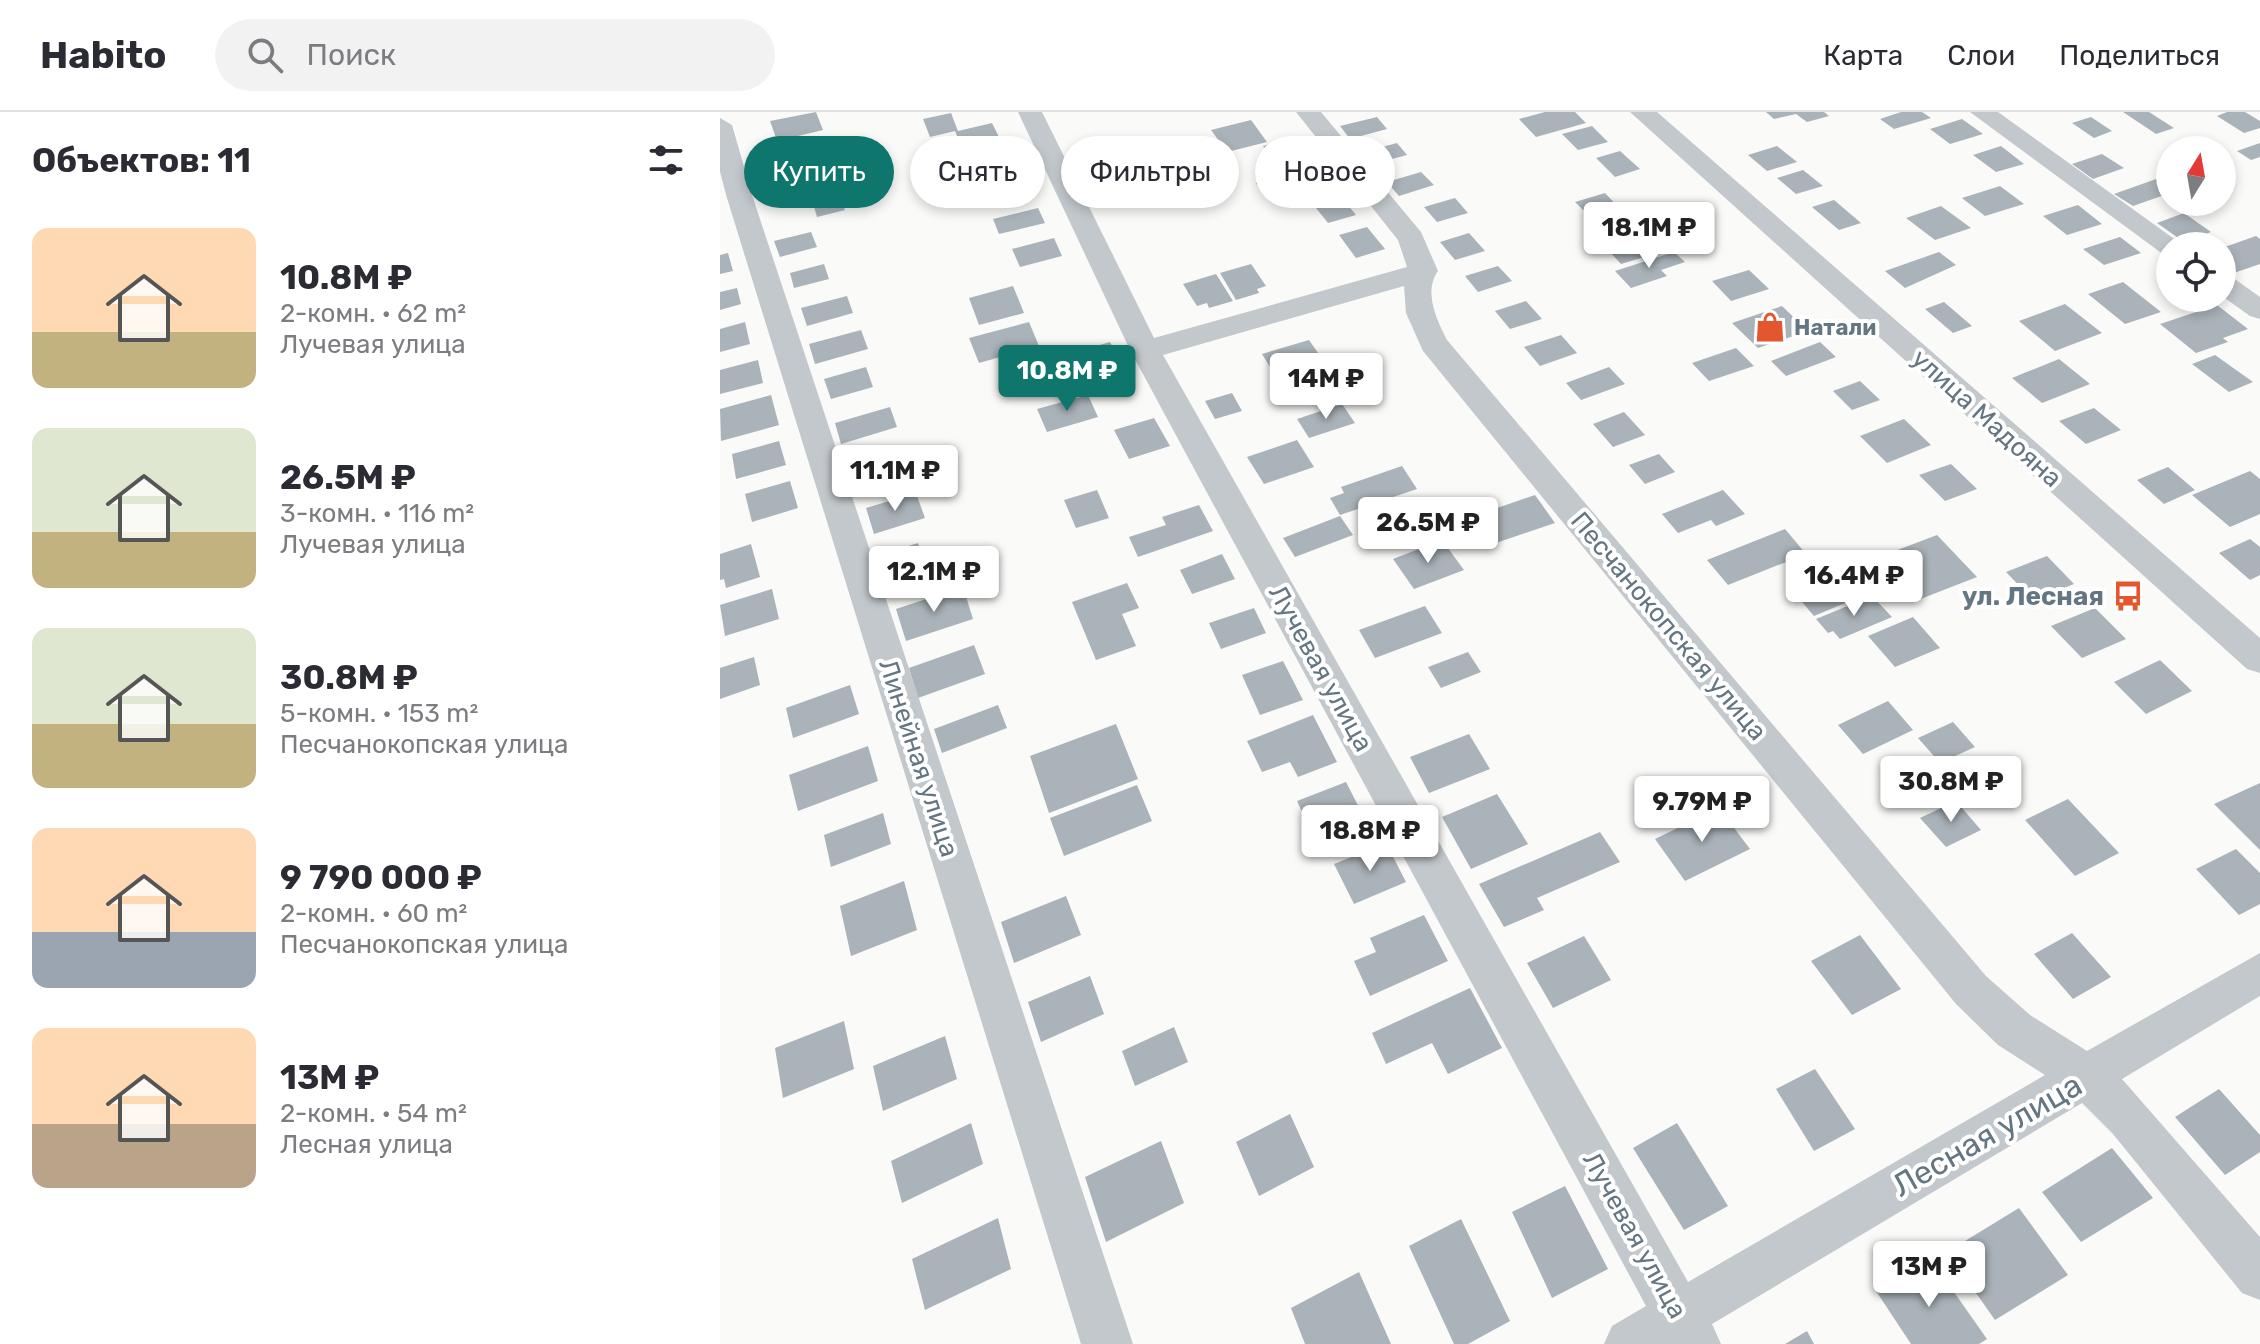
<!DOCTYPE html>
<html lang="ru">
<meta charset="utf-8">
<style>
:root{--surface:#fff;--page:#f2f2f3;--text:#2b2b33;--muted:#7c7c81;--line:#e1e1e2;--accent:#0f766e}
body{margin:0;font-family:Rubik,sans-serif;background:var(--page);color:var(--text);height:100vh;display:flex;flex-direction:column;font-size:30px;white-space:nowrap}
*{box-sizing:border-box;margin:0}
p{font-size:26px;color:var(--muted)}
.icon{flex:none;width:44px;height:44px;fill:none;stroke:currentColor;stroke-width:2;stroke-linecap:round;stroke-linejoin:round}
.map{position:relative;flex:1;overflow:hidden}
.drawer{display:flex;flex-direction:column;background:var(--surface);width:720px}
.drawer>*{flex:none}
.top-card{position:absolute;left:24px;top:24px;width:760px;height:72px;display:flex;gap:16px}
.needle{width:52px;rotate:11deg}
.tools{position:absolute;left:1436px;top:24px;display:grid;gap:16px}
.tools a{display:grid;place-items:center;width:80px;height:80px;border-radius:50%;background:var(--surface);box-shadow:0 4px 12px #0003;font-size:40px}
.price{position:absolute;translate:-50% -68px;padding:0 18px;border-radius:8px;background:#fff;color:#222;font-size:26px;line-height:52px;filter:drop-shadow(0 2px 4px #0008)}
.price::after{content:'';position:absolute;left:50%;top:48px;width:24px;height:18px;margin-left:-12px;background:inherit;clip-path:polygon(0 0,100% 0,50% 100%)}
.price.active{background:var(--accent);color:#fff}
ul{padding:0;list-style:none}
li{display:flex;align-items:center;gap:24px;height:200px;padding:0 32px}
li span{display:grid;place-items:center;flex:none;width:224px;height:160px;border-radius:16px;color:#555}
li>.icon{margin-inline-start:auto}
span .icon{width:96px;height:96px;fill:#fffc;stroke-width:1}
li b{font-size:34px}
h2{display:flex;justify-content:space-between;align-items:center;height:96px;padding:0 32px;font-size:34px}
.tag{padding:0 28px;border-radius:36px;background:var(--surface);box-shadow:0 4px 12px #0003;font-size:28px;line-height:72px}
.tag.active{background:var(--accent);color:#fff}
header{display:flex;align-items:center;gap:48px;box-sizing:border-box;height:112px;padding:0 40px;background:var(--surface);border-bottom:2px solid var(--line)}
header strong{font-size:38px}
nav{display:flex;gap:44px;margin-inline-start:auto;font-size:28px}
.search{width:560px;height:72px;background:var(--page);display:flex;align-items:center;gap:20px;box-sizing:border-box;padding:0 28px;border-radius:44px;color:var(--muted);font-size:30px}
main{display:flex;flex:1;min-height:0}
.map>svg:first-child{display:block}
.building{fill:#aab3b9}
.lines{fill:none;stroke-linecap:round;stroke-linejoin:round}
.street{fill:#c3c8cc;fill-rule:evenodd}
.labels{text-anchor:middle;stroke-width:8;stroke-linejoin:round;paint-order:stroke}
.far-poi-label{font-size:22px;font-weight:bold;fill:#657683;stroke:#fff;text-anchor:start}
.street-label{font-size:26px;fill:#657683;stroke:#fff}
.poi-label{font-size:26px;font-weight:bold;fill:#657683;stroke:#fff;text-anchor:end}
.near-street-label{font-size:32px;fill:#657683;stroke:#fff}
</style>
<header>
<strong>Habito</strong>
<div class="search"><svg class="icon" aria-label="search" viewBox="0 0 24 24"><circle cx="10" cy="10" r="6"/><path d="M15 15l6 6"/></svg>Поиск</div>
<nav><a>Карта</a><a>Слои</a><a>Поделиться</a></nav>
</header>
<main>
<section class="drawer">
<h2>Объектов: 11<svg class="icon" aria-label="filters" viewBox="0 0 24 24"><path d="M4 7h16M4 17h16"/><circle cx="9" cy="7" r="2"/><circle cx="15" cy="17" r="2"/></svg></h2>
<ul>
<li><span style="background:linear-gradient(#ffd9b3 65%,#c2b280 0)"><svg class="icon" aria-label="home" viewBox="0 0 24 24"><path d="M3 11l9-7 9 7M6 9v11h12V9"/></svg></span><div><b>10.8M ₽</b><p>2-комн. · 62 m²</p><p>Лучевая улица</p></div></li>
<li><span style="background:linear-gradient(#dfe7d0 65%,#c2b280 0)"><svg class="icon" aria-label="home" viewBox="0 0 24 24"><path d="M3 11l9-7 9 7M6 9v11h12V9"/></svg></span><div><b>26.5M ₽</b><p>3-комн. · 116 m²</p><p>Лучевая улица</p></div></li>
<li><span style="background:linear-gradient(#dfe7d0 60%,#c2b280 0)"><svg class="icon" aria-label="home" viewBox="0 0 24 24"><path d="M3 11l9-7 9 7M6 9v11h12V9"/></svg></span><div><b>30.8M ₽</b><p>5-комн. · 153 m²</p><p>Песчанокопская улица</p></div></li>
<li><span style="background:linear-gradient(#ffd9b3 65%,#9aa5b1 0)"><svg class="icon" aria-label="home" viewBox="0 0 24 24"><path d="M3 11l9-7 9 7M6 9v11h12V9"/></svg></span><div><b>9 790 000 ₽</b><p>2-комн. · 60 m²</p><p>Песчанокопская улица</p></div></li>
<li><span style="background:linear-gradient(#ffd9b3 60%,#b9a48a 0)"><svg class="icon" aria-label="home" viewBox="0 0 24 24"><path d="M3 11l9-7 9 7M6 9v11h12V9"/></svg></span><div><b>13M ₽</b><p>2-комн. · 54 m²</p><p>Лесная улица</p></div></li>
</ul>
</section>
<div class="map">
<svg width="1540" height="1232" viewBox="0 0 1540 1232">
<rect width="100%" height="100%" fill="#fafaf8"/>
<path class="building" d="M96,0L103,18L57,29L50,9Z
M825,0H855L866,11L816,25L799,7Z
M1046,0H1104L1109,4L1087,10L1076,2L1054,7Z
M1181,0H1202L1211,6L1174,17L1160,7Z
M1403,0H1429L1454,16L1436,22Z
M1507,0H1525L1540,9V16L1524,21L1497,4Z
M231,1L238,19L272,11L282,31L244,40L235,19L210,25L203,7Z
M657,5L667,17L630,27L620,14Z
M1371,5L1392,19L1374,26L1352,11Z
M1242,7L1263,22L1230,32L1210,17Z
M531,8L547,30L507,40L491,18Z
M872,14L888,30L858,38L842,22Z
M582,24L595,41L573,47L568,40L551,44L543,34Z
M677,31L687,43L653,52L643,40Z
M1540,31V45L1531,48L1517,39Z
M65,32L72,52L35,61L29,41Z
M1057,34L1077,50L1047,59L1028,43Z
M1281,34L1304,52L1276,60L1253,43Z
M283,38L291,53L257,61L250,46Z
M900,39L920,57L895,65L876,46Z
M1382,42L1404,56L1373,67L1352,52Z
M110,51L116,66L44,84L38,69Z
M1083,58L1103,74L1076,82L1057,66Z
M701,60L714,73L679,84L667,70Z
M568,62L579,77L547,86L536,71Z
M298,65L308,84L277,92L267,73Z
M1436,67L1450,77V81L1413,94L1394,82Z
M1280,74L1304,92L1265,104L1242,86Z
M885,81L905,102L876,111L855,90Z
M120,82L125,98L97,105L92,88Z
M620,83L636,103L608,111L592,91Z
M735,86L748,101L717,110L704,95Z
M1114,88L1141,111L1119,118L1092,95Z
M1358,93L1382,112L1347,123L1323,104Z
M1221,94L1251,116L1215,128L1186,106Z
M318,96L325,111L279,122L273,107Z
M1464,101L1491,120L1464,130L1437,111Z
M647,115L665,137L636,146L619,123Z
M91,120L97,135L60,145L54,129Z
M749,121L765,139L735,148L720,130Z
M938,123L951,137L901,152L888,138Z
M1536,124L1540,127V152L1508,163L1502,158V136Z
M1400,125L1421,141L1384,153L1363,137Z
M334,126L342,144L300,155L292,137Z
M954,140L965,150L941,158L947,164L911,176L895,159Z
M1219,140L1236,153L1185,176L1165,159Z
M8,141L13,159L0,162V143Z
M104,152L109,167L74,176L70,161Z
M531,152L546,174L537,177L539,181L516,188L500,161Z
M778,154L792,169L758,180L745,164Z
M1029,158L1049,177L1011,189L992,169Z
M496,162L513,189L489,196L487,191L477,194L463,172Z
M1403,170L1441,200L1405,212L1368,182Z
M293,174L304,201L259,213L249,186Z
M17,176L21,192L0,198V180Z
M127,184L133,201L87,214L81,196Z
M806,189L822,207L790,217L775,199Z
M1224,190L1252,214L1233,221L1205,197Z
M1345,192L1382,221L1335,239L1299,209Z
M1497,193L1528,217L1503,226L1508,230L1476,241L1440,212Z
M1062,194L1088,219L1038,236L1012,211Z
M25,210L30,232L0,240V217Z
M309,210L319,234L259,251L249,226Z
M141,218L148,237L95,252L89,232Z
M841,223L857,241L820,254L804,235Z
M589,228L603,248L555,263L542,242Z
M390,230L404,256L369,266L356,240Z
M1100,230L1116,245L1066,264L1051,249Z
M1016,236L1034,254L989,269L972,251Z
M1495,243L1533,270L1509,280L1472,252Z
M1339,247L1370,272L1322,291L1292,266Z
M38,248L43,271L0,282V258Z
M146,255L153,275L111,287L104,267Z
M889,255L905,272L861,288L846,271Z
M1140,269L1160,288L1132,298L1113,279Z
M512,281L522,299L495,307L485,289Z
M51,283L59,313L1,329L0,297Z
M368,283L378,305L327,320L317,297Z
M622,292L635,311L589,326L577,307Z
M170,295L177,315L121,332L115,311Z
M1374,296L1401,318L1366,332L1339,309Z
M904,300L925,323L893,335L873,312Z
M434,306L450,334L409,347L394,318Z
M1184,307L1211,333L1167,351L1140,324Z
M577,328L594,355L544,372L527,345Z
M59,329L66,353L16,367L12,342Z
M185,338L193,359L137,376L130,354Z
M939,342L955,360L925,372L909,353Z
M1231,352L1257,377L1225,389L1199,363Z
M682,354L697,377L620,403L610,386L624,381L621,375Z
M1448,355L1475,378L1444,392L1417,368Z
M1530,359L1540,367V402L1510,415L1472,383Z
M70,369L78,396L32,410L25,382Z
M377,378L389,406L356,416L344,388Z
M1003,378L1025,402L996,414L991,408L958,421L942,402Z
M196,381L205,406L154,422L146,396Z
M815,383L835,411L773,432L754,404Z
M479,393L493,419L418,445L409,425L446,413L442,405Z
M620,404L633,423L575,445L563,426Z
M1065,417L1086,442L1008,473L987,448Z
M1217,423L1257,465L1198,488L1159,445Z
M1530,427L1540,435V463L1530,468L1499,441Z
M722,428L744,458L694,477L673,447Z
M198,431L207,458L168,470L160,443Z
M31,432L40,465L6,476L4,467L0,468V442Z
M502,442L515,467L472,482L460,458Z
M1327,444L1354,472L1313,488L1286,460Z
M1130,460L1149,481L1094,504L1082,490L1087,488L1079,481Z
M407,471L419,496L402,502L416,534L376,548L352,490Z
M243,475L253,507L186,529L176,497Z
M52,477L59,507L5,524L0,493Z
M1152,484L1172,505L1120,527L1113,519L1108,521L1096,507Z
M705,494L722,521L655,546L639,518Z
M534,496L546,521L501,537L489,511Z
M1375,496L1406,527L1362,546L1331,514Z
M1193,505L1220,536L1175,555L1148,524Z
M254,533L265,562L198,586L189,556Z
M748,540L761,560L721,576L708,555Z
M34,545L40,573L0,587V556Z
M1440,548L1472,579L1426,602L1394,570Z
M563,549L583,588L540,603L522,563Z
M130,573L139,602L73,626L66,596Z
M1168,589L1193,618L1143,642L1118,613Z
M278,593L287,616L222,641L214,617Z
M593,603L617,650L578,665L570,650L542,660L527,629Z
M1233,610L1255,635L1220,651L1198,626Z
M396,612L418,667L329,701L310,644Z
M749,622L770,657L709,681L690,645Z
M148,634L158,669L78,699L69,663Z
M626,670L651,719L600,739L577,689Z
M1540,671V738L1494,692Z
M417,673L432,709L344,744L330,706Z
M777,682L808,732L751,757L722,705Z
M1348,687L1399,741L1355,764L1305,708Z
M1236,689L1261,718L1226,735L1200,706Z
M999,696L1030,737L965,769L935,727Z
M163,701L171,732L111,755L104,723Z
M880,720L900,750L817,786L824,798L784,815L759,772Z
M666,731L686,770L634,792L614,752Z
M1516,737L1540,761V792L1519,803L1476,757Z
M184,769L197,818L131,844L120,794Z
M346,784L361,823L294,851L281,810Z
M704,803L728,849L650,884L634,849L656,840L650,826Z
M1352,821L1391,865L1353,887L1314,842Z
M1140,823L1181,877L1132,903L1091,849Z
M864,824L891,868L833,896L807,851Z
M370,864L384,902L321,930L308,890Z
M750,876L782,936L728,962L712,931L666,952L652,921Z
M124,909L134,957L63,986L55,936Z
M454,915L468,950L415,974L402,939Z
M225,924L237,967L163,999L153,954Z
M1095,957L1135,1017L1094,1039L1056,977Z
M1499,977L1540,1023V1040L1505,1063L1455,1005Z
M570,1002L594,1055L539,1084L516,1030Z
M251,1011L263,1052L182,1091L171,1049Z
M957,1011L1008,1094L964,1118L913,1036Z
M441,1029L464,1091L386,1130L365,1065Z
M1392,1036L1433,1086L1361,1130L1322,1080Z
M845,1074L888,1157L832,1186L792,1100Z
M1299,1096L1348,1163L1275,1208L1227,1140Z
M278,1106L291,1157L205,1198L192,1147Z
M741,1107L790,1209L748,1232H734L689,1134Z
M1210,1146L1267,1227L1259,1232H1191L1156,1179Z
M639,1160L671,1232H585L571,1196Z
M1087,1219L1094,1232H1065Z"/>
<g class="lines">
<path class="street" d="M298,0H322L434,226L687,155L678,128L576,0H601L701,120L718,159C703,180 717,208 727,228L1266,864L1310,903L1367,939L1540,841V884L1402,967L1540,1125V1188L1522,1181L1393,1022L1362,991L992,1212L1001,1232H884L892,1214L926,1194L410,238ZM684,174L686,201L703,239L1236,892L1278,933L1325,963L968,1170L443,243Z
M910,0H937L1540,526V561L1527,557Z
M1250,0H1278L1464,134H1450V142L1440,140Z
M0,6L12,13L33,86L413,1232H361L7,86L0,60Z
M1502,162L1512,165L1540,185V207L1530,204L1502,184Z"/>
</g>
<defs>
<g id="shop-bare" transform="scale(2.4)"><path d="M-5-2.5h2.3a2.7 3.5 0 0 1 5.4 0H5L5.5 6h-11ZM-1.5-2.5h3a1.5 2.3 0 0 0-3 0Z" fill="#e4572e" stroke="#fff" stroke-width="2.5" paint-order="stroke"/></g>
<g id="bus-bare" transform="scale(2.4)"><path d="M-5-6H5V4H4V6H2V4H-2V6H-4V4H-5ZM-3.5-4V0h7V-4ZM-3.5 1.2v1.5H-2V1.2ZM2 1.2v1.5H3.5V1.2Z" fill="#e4572e" stroke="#fff" stroke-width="2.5" paint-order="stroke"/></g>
</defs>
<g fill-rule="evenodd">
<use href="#shop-bare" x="1050" y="215"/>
<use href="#bus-bare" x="1408" y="484"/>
</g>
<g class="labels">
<g class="far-poi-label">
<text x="1074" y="223">Натали</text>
</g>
<g class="street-label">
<text transform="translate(1267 306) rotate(42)" y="9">улица Мадояна</text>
<text transform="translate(949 514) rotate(50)" y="9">Песчанокопская улица</text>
<text transform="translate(601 556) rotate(61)" y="9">Лучевая улица</text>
<text transform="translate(199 646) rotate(72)" y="9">Линейная улица</text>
<text transform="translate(915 1123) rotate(61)" y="9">Лучевая улица</text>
</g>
<g class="poi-label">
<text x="1384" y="493">ул. Лесная</text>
</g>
<g class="near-street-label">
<text transform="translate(1267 1023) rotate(-30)" y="11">Лесная улица</text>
</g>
</g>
</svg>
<div class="tools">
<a><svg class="needle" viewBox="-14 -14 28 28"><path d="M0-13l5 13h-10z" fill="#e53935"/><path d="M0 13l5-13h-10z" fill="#7c7c81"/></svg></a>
<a><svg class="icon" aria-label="locate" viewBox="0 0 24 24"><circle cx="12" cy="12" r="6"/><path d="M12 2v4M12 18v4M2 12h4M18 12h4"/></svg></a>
</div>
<b class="price" style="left:929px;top:158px">18.1M ₽</b>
<b class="price active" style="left:347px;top:301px">10.8M ₽</b>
<b class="price" style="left:606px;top:309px">14M ₽</b>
<b class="price" style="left:175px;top:401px">11.1M ₽</b>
<b class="price" style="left:708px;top:453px">26.5M ₽</b>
<b class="price" style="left:214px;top:502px">12.1M ₽</b>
<b class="price" style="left:1134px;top:506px">16.4M ₽</b>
<b class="price" style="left:1231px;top:712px">30.8M ₽</b>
<b class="price" style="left:982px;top:732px">9.79M ₽</b>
<b class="price" style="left:650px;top:761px">18.8M ₽</b>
<b class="price" style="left:1209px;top:1197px">13M ₽</b>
<div class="top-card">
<a class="tag active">Купить</a>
<a class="tag">Снять</a>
<a class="tag">Фильтры</a>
<a class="tag">Новое</a>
</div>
</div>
</main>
